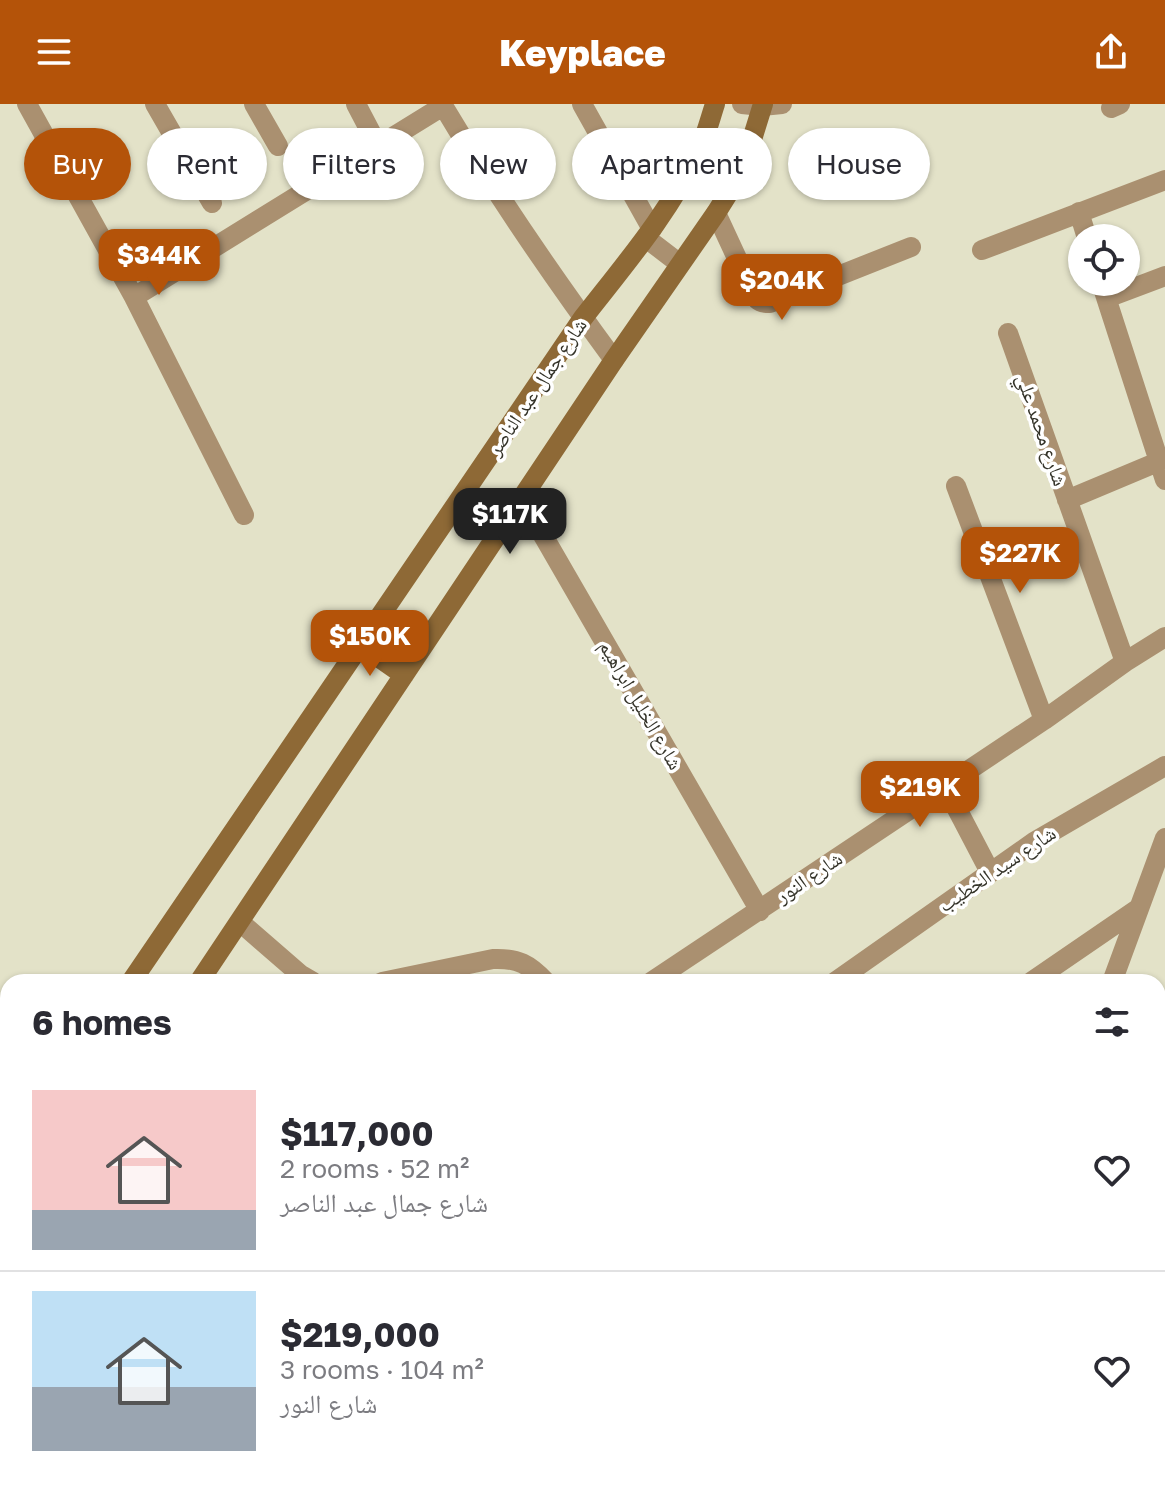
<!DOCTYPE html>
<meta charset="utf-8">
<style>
:root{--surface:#fff;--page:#f7f7f7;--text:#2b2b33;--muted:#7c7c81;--line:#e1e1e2;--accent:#b45309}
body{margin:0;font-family:"Golos Text","Noto Naskh Arabic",sans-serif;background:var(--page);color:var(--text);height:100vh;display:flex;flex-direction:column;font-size:30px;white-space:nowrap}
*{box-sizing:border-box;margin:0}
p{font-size:26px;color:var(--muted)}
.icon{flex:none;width:44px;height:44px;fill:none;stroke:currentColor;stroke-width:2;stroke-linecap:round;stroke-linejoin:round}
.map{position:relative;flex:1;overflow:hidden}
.sheet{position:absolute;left:0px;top:870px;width:1166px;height:512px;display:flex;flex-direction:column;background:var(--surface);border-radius:24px 24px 0 0;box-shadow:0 2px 6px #0004}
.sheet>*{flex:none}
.guide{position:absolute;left:24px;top:24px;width:1118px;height:72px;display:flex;gap:16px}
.tools{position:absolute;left:1068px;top:120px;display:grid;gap:16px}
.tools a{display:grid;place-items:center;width:72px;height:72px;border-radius:50%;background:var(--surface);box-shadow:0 2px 6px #0004;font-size:40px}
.price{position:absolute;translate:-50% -68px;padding:0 18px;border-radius:16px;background:var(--accent);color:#fff;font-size:26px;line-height:52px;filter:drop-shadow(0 2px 4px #0008)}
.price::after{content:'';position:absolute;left:50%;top:48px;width:24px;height:18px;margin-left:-12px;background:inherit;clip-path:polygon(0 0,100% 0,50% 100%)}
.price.current{background:#222;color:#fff}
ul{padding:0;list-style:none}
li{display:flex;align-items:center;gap:24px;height:200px;padding:0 32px}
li+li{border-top:2px solid var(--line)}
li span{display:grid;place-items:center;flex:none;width:224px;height:160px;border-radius:0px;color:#555}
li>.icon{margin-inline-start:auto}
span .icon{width:96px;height:96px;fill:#fffc;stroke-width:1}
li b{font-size:34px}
h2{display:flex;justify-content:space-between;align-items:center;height:96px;padding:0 32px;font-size:34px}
.tag{padding:0 28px;border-radius:36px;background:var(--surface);box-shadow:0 2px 6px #0004;font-size:28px;line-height:72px}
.tag.current{background:var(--accent);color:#fff}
header{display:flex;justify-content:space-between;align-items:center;height:104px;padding:0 32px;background:var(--accent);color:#fff;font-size:36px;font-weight:800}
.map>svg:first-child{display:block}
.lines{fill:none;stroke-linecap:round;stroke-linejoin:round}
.street{stroke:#aa9070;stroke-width:20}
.secondary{stroke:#8e6936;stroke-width:20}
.labels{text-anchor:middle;stroke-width:7;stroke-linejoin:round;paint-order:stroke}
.street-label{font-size:20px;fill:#343329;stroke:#fff}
</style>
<header><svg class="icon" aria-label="menu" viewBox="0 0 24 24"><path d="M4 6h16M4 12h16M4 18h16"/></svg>Keyplace<svg class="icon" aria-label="share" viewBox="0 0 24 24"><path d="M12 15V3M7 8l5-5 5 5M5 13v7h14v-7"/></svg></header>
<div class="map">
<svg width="1165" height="1382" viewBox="0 0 1165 1382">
<rect width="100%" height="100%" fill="#e3e2c8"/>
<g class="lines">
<path class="street" d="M27,0L134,193L244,411
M155,0L212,99
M254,0L278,42
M356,0L378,42
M442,0C495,89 553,173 614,256
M582,0L652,125
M742,0L762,2L782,0
M1111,4L1120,0
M1079,108L1087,134
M716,109L754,191C758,198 762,199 770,199L911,143
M646,134L680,160
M982,146L1165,76
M1101,178L1165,376
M134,193L443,2
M1107,194L1165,172
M1008,229L1125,558
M956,382L1044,616
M522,395L760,807
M1067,396L1165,355
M945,682L990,768
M240,818L301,871L313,878
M382,878L493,855C518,854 529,860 546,878
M651,878L1044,616L1125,558L1165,533
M835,878L1034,738L1165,662
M1031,878L1139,804
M1112,878L1165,734
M1158,1029L1165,1043
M1158,1252L1165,1248
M1158,1338L1165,1357
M403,1374L410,1382
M611,1374L618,1382
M743,1374L753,1382
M937,1374L941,1382
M1064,1374L1067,1382
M899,1382L902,1374"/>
<path class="secondary" d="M361,541L404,571
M131,878L583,214C625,160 670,108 699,46C706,32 710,15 715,0
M199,878L614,256L716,109L736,77L750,42L763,0
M0,1070L8,1058
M0,1170L8,1158"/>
</g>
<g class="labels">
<g class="street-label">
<text transform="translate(537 283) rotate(-56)" y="7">شارع جمال عبد الناصر</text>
<text transform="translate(1042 326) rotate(71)" y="7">شارع محمد علي</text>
<text transform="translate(641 601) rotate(60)" y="7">شارع الخليل ابراهيم</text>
<text transform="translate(997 765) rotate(-34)" y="7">شارع سيد الخطيب</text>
<text transform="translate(809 773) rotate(-34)" y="7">شارع النور</text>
</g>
</g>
</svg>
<div class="tools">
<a><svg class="icon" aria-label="locate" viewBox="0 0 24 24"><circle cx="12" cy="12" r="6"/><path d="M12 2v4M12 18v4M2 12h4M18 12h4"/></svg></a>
</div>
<b class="price" style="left:159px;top:193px">$344K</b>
<b class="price" style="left:782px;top:218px">$204K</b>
<b class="price current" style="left:510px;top:452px">$117K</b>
<b class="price" style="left:1020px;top:491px">$227K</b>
<b class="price" style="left:370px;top:574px">$150K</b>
<b class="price" style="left:920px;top:725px">$219K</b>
<div class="guide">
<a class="tag current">Buy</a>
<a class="tag">Rent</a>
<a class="tag">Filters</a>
<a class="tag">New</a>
<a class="tag">Apartment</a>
<a class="tag">House</a>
</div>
<section class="sheet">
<h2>6 homes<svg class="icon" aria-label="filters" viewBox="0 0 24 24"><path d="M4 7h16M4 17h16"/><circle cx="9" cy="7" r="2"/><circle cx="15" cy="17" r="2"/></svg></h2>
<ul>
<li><span style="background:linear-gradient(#f6c9c9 75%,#9aa5b1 0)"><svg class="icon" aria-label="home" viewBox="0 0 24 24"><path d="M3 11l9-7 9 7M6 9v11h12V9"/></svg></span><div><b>$117,000</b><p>2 rooms · 52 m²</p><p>شارع جمال عبد الناصر</p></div><svg class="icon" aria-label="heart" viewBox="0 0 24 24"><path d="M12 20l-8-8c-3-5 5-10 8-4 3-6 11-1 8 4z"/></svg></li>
<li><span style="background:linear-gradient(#bfe0f5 60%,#9aa5b1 0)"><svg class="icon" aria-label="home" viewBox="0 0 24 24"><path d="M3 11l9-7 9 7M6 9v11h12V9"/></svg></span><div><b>$219,000</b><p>3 rooms · 104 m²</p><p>شارع النور</p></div><svg class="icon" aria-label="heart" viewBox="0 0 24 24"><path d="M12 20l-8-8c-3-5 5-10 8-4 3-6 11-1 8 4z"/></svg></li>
</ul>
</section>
</div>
